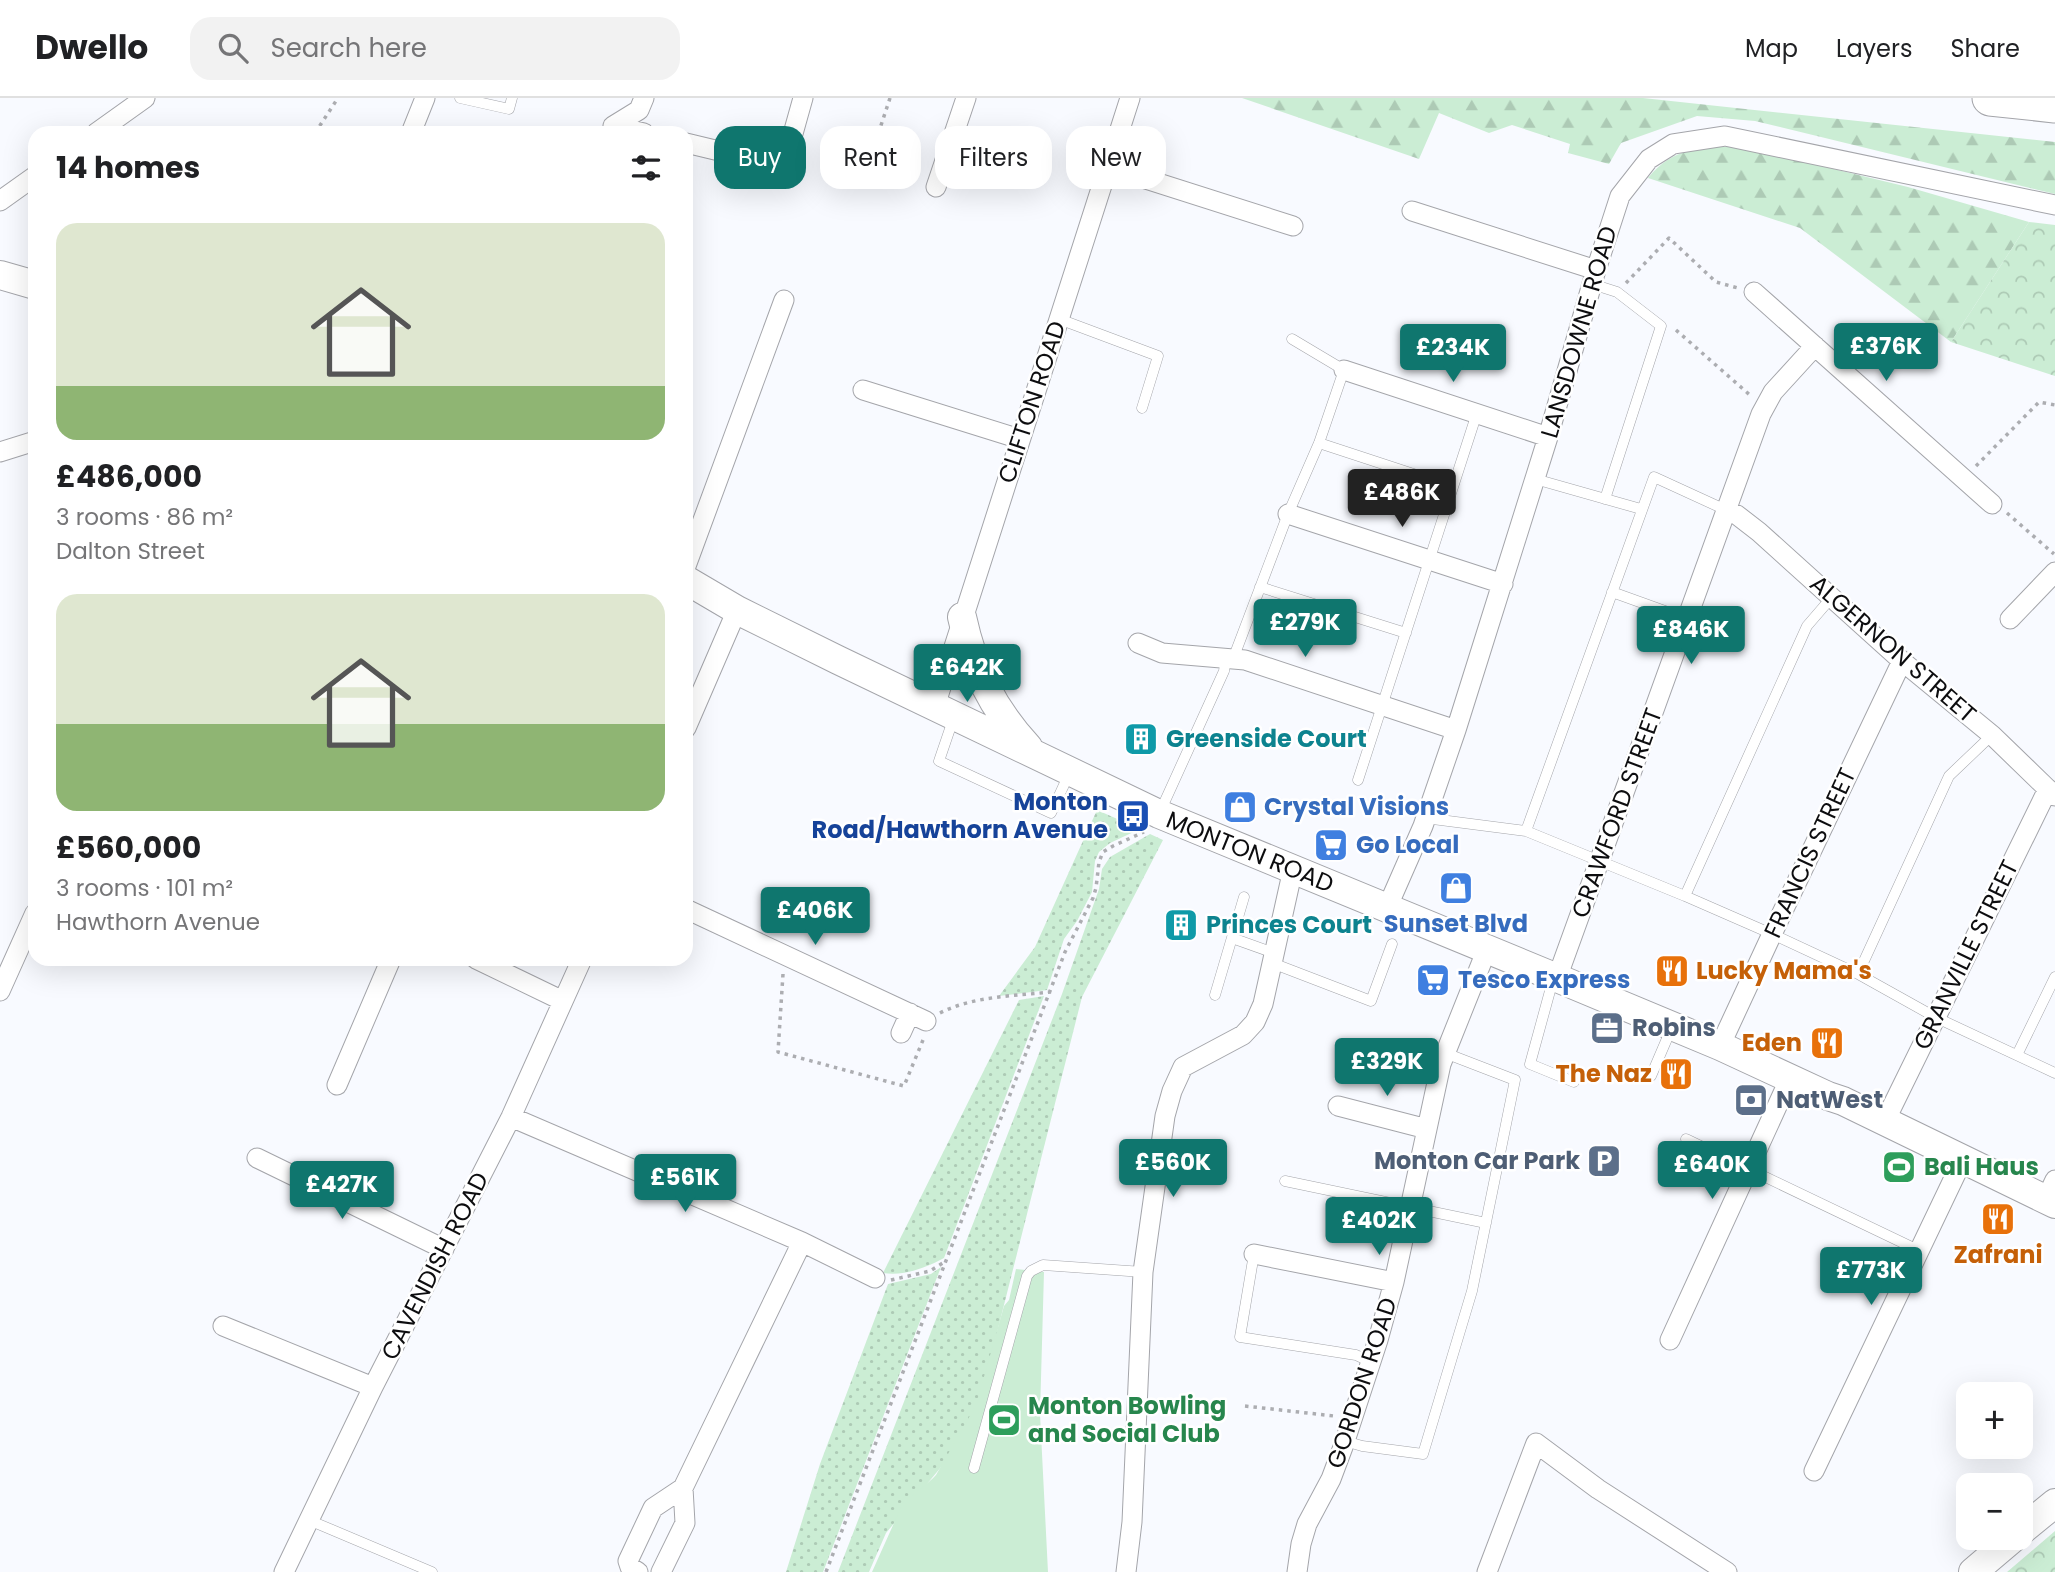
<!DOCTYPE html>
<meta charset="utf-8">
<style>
:root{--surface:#fff;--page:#f2f2f2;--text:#202124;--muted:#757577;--line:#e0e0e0;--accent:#0f766e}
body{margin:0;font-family:Poppins,sans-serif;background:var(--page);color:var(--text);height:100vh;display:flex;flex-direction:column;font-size:26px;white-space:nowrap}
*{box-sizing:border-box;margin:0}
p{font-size:23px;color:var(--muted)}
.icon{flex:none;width:38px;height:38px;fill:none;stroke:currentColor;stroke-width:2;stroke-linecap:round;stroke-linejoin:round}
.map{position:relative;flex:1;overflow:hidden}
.side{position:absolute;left:28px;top:28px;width:665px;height:840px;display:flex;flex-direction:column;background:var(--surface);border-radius:21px;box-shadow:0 7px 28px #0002}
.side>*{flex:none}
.banner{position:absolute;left:714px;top:28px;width:665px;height:63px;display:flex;gap:14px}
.fabs{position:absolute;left:1956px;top:1284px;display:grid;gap:14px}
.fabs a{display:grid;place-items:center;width:77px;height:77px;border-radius:14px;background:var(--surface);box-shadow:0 7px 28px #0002;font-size:35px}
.price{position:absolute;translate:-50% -60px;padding:0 16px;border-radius:7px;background:var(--accent);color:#fff;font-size:23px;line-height:46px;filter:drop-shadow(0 2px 4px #0008)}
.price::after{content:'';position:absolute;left:50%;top:42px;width:21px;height:16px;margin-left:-10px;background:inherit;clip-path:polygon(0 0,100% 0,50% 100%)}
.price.current{background:#222;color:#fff}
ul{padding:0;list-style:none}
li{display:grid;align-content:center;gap:14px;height:371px;padding:0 28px}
li span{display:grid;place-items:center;height:217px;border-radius:21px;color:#555}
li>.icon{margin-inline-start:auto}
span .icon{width:126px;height:126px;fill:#fffc;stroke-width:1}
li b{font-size:30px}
h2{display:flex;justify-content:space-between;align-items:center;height:84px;padding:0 28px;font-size:30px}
.tag{padding:0 24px;border-radius:21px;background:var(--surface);box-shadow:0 7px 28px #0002;font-size:24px;line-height:63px}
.tag.current{background:var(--accent);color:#fff}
header{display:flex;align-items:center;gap:42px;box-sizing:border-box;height:98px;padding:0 35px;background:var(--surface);border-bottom:2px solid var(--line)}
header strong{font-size:33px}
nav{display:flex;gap:38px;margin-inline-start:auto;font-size:24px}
.search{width:490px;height:63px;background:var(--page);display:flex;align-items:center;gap:18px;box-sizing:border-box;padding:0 24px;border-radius:21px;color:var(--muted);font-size:26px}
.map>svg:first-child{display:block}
.grass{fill:url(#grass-dots)}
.forest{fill:url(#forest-firs)}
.park{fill:url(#park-crowns)}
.garden{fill:#cbedd4}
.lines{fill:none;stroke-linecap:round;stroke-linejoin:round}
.lane-casing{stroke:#a4a5aa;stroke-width:11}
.street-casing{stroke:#a4a5aa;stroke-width:21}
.secondary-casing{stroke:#a4a5aa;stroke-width:30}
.highway-casing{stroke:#a4a5aa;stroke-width:37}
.path{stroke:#acadb1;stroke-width:3.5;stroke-dasharray:3.5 5;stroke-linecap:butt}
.lane{stroke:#fff;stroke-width:10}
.street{stroke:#fff;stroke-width:19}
.secondary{stroke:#fff;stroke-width:28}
.highway{stroke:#fff;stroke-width:35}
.labels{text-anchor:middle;stroke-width:5;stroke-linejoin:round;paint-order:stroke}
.street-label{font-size:24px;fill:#0d0d0f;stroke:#fff}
.culture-label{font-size:24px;font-weight:bold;fill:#0d838f;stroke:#fff;text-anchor:start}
.transit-label{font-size:24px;font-weight:bold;fill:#164399;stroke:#fff;text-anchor:end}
.shop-label{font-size:24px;font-weight:bold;fill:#366cbe;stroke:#fff;text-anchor:start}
.food-label{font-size:24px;font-weight:bold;fill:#c56008;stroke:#fff;text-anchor:end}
.service-label{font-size:24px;font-weight:bold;fill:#4e5e75;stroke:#fff;text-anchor:start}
.leisure-label{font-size:24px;font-weight:bold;fill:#27864d;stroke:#fff;text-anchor:start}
</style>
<header>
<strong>Dwello</strong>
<div class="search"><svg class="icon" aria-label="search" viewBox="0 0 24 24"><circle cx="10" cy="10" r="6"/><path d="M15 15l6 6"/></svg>Search here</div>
<nav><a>Map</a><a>Layers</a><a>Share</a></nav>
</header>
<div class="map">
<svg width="2055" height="1474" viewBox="0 0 2055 1474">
<defs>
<pattern id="grass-dots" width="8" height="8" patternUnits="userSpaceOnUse" patternTransform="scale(1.75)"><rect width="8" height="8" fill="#cbedd4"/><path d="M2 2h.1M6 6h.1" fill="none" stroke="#adcab5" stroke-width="1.8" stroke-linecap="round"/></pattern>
<pattern id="forest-firs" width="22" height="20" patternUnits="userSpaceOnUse" patternTransform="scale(1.75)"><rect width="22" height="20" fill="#cbedd4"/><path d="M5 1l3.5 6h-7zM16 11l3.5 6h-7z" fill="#adcab5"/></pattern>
<pattern id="park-crowns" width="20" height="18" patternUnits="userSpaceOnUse" patternTransform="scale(1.75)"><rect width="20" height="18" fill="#cbedd4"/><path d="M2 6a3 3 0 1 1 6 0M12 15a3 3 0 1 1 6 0" fill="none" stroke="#adcab5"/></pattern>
</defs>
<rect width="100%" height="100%" fill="#f8faff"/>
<path class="grass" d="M1097,712L1140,731L1110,745L1099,754L1095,763L1092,794L1077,823L1064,841L1047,892L999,898L1035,849Z
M1150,736L1163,742L1082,899L986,1278L967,1338L886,1435L869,1474H838L1062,896L1099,791L1102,771L1110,759Z
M1044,898L944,1160C925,1170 905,1178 883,1175L1019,902Z
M941,1169L823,1474H786L820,1366L888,1186L931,1176Z"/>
<path class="forest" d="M1242,0H1643L2055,44V96L1755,23L1697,18L1621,45L1609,66L1568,55L1570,46L1512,27L1489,35L1439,15L1419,61Z
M1739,48L1908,89L2029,124L1951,244L1800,130L1648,80C1673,49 1702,49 1739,48Z"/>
<path class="park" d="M2029,124L2055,127V278L1951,244Z
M2055,1433V1474H2007Z"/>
<path class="garden" d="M1016,1171L1044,1174L1040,1316L1048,1474H872L903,1405C913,1395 926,1388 936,1377L976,1307L1004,1208L1009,1202Z"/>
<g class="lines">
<g class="lane-casing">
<path id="lane" d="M460,0L509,11L512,0
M1592,186L1617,194L1661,228L1605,401
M1059,221L1158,258L1142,310
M1319,345L1453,389
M1535,381L1641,411
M1726,412L1654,379L1526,733L1685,798L1772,836L1858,876L1937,920L2055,975
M1260,489L1406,535
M1612,494L1687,521
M1233,561L1288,416L1319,345L1344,272L1292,241
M954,619L939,663L1051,715L1069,676
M1358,682L1477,315
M1160,714L1224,573L1226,560
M1425,720L1526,733
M1685,798L1807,528L1832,499
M1232,840L1274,855
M1272,865L1371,903L1392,846
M1858,876L1949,678L1992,637
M1553,882L1530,966L1574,984
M1215,897L1244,799
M2017,957L2055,879
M1651,978L1672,929
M1686,1041L1920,1153
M1285,1083L1486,1125
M1254,1156L1240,1239L1356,1257L1371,1264
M1345,1343L1362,1348L1423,1356L1472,1193L1515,982L1445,955
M974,1370L1027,1178L1031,1173L1043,1167L1143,1174
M311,1423L432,1474"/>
</g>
<g class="street-casing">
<path id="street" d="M613,28L639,12L644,0
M613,28L644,35
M96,35L145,0
M411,35L425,0
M686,45L740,58L768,68L789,50L803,0
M1108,69L1293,128
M936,89L966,0
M0,103L35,78
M1412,113L1596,172
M1754,194L1992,406
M1344,272L1548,339
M863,292L1020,341
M0,354L35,343
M1726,412L1737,417L1759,434L1902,563L1992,637L2055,698
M1288,416L1503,486
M686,468L784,202
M2010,521L2055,474
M1138,545L1162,555L1245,562L1456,632
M935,608L1130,0
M686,630L737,512
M1387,810L1423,728L1456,632L1548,339L1596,172L1620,98L1649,61L1673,46L1725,38L2055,107
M686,811L926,923
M476,861L563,903
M1557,880L1761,316L1773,294L1815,248
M0,893L35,815
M901,935L910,915
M1720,948L1772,836L1902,563
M337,987L391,861
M1338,1008L1427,1031
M511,1019L802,1144L875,1180
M1885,1023L2048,691
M257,1060L444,1151
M2046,1101L2055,1082
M1254,1156L1394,1184
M223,1228L373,1289
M1670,1242L1790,980
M1814,1373L1963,1061
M284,1474L373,1289L511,1019L582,861
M638,1474L630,1469L628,1463L653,1410L683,1390
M661,1474L685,1425L683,1390L802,1144
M1126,1474L1132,1424L1143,1174L1165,1018L1172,993L1183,969L1243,937L1255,924L1263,906L1293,771
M1297,1474L1301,1446L1307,1426L1331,1381L1343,1349L1378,1242L1394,1184L1441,966L1487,851
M1487,1474L1536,1345L1598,1391L1727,1474"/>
</g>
<g class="secondary-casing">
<path id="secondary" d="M0,177L35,187
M686,482L737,512L838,562L1159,716L1557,880L1720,948L1828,998L1843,1003L2055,1106
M962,519C973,570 992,610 1028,649
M2021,1433L2055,1405
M1973,1474L2013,1440"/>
</g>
<g class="highway-casing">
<path id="highway" d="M1990,0L2055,7"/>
</g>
<path class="path" d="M315,35L338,0
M865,76L890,0
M1626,185L1669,140L1716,184L1738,190
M1676,232L1751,298
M1976,368L2039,304L2055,307
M2007,415L2054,456
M783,876L778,954L904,988L923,942
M940,915C973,898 1014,898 1051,894
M891,1182L930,1173L946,1163
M1245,1308L1334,1318
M826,1474L1065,854L1093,800L1096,790L1099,764L1103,754L1113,748L1144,734"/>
<use href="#lane" class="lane"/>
<use href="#street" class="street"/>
<use href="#secondary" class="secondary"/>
<use href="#highway" class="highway"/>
</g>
<defs>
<g id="building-square" transform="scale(1.75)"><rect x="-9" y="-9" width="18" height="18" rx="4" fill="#0f9aa8" stroke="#fff"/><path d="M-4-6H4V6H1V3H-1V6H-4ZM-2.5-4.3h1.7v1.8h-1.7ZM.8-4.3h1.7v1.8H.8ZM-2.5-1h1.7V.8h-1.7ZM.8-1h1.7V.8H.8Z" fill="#fff"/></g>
<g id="shop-square" transform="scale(1.75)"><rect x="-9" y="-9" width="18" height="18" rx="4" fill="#3f7fe0" stroke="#fff"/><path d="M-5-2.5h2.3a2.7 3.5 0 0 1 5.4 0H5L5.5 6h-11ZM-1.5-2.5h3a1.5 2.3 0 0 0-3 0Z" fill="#fff"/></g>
<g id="bus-square" transform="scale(1.75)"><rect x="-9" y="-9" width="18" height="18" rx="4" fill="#1a4fb4" stroke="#fff"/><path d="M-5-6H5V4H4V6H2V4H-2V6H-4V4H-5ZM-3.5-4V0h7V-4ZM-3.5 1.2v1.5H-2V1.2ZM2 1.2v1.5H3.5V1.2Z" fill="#fff"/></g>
<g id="supermarket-square" transform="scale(1.75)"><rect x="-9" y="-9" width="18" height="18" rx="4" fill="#3f7fe0" stroke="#fff"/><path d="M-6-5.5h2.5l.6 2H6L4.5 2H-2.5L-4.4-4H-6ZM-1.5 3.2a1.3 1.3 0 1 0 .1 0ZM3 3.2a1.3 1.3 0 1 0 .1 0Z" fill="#fff"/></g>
<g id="restaurant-square" transform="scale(1.75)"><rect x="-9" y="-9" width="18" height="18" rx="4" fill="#e8710a" stroke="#fff"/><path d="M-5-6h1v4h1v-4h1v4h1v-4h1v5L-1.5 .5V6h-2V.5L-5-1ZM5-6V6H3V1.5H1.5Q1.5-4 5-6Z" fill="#fff"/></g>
<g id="office-square" transform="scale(1.75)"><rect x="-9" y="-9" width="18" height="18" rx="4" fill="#5c6f8a" stroke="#fff"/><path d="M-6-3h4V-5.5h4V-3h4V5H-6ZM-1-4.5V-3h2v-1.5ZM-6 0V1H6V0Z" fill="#fff"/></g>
<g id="bank-square" transform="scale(1.75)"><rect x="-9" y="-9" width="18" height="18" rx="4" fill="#5c6f8a" stroke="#fff"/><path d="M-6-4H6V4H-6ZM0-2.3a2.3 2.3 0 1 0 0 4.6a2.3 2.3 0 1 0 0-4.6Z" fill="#fff"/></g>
<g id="parking-square" transform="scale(1.75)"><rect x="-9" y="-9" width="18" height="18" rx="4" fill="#5c6f8a" stroke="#fff"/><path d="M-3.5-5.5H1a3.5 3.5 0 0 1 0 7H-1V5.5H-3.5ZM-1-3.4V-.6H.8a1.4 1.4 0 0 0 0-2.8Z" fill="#fff"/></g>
<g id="stadium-square" transform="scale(1.75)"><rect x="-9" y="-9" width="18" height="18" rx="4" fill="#2e9e5b" stroke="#fff"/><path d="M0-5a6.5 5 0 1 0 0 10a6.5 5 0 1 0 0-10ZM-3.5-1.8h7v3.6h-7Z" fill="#fff"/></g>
</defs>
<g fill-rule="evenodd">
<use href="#building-square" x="1141" y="641"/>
<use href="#shop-square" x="1240" y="709"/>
<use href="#bus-square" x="1133" y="718"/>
<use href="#supermarket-square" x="1331" y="747"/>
<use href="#shop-square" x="1456" y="790"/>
<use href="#building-square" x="1181" y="827"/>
<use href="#restaurant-square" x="1672" y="873"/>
<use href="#supermarket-square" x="1433" y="882"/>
<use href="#office-square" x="1607" y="930"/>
<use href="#restaurant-square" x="1827" y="945"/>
<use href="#restaurant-square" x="1676" y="976"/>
<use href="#bank-square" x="1751" y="1002"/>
<use href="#parking-square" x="1604" y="1063"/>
<use href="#stadium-square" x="1899" y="1069"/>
<use href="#restaurant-square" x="1998" y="1121"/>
<use href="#stadium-square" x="1004" y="1322"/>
</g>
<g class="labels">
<g class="street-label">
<text transform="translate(1579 234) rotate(-74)" y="8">LANSDOWNE ROAD</text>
<text transform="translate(1032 304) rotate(-72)" y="8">CLIFTON ROAD</text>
<text transform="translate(1893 551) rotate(41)" y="8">ALGERNON STREET</text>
<text transform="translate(1617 715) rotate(-70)" y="8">CRAWFORD STREET</text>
<text transform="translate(1250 754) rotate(22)" y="8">MONTON ROAD</text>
<text transform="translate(1810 755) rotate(-65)" y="8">FRANCIS STREET</text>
<text transform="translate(1966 857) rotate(-64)" y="8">GRANVILLE STREET</text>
<text transform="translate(435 1168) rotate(-63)" y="8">CAVENDISH ROAD</text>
<text transform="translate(1362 1285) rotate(-72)" y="8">GORDON ROAD</text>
</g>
<g class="culture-label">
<text x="1166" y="649">Greenside Court</text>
<text x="1206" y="835">Princes Court</text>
</g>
<g class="transit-label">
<text x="1108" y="712">Monton<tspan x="1108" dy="28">Road/Hawthorn Avenue</tspan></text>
</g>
<g class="shop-label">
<text x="1264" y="717">Crystal Visions</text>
<text x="1356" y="755">Go Local</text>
<text x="1456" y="834" text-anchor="middle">Sunset Blvd</text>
<text x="1458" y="890">Tesco Express</text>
</g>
<g class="food-label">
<text x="1696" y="881" text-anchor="start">Lucky Mama's</text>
<text x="1802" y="953">Eden</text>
<text x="1652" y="984">The Naz</text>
<text x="1998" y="1165" text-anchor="middle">Zafrani</text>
</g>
<g class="service-label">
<text x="1632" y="938">Robins</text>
<text x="1776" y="1010">NatWest</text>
<text x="1580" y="1071" text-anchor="end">Monton Car Park</text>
</g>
<g class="leisure-label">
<text x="1924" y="1077">Bali Haus</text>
<text x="1028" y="1316">Monton Bowling<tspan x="1028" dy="28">and Social Club</tspan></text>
</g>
</g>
</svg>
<div class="fabs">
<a>+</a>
<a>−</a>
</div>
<b class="price" style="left:1886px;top:285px">£376K</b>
<b class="price" style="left:1453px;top:286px">£234K</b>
<b class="price current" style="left:1402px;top:431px">£486K</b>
<b class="price" style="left:1305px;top:561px">£279K</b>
<b class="price" style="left:1691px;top:568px">£846K</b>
<b class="price" style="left:967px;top:606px">£642K</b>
<b class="price" style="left:815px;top:849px">£406K</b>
<b class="price" style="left:1387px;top:1000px">£329K</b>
<b class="price" style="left:1173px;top:1101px">£560K</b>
<b class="price" style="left:1712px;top:1103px">£640K</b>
<b class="price" style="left:685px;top:1116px">£561K</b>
<b class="price" style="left:342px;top:1123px">£427K</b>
<b class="price" style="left:1379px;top:1159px">£402K</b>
<b class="price" style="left:1871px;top:1209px">£773K</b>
<div class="banner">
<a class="tag current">Buy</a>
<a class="tag">Rent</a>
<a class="tag">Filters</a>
<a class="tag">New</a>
</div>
<section class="side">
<h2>14 homes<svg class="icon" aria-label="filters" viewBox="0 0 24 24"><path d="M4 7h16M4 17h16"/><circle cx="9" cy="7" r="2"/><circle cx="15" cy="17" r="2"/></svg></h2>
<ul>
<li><span style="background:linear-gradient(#dfe7d0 75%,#8fb573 0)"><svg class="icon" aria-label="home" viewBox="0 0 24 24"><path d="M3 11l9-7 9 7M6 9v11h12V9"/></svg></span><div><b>£486,000</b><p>3 rooms · 86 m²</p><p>Dalton Street</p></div></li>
<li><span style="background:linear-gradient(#dfe7d0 60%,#8fb573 0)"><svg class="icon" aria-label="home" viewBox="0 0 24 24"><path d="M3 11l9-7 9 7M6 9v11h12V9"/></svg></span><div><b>£560,000</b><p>3 rooms · 101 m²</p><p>Hawthorn Avenue</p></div></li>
</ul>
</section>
</div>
